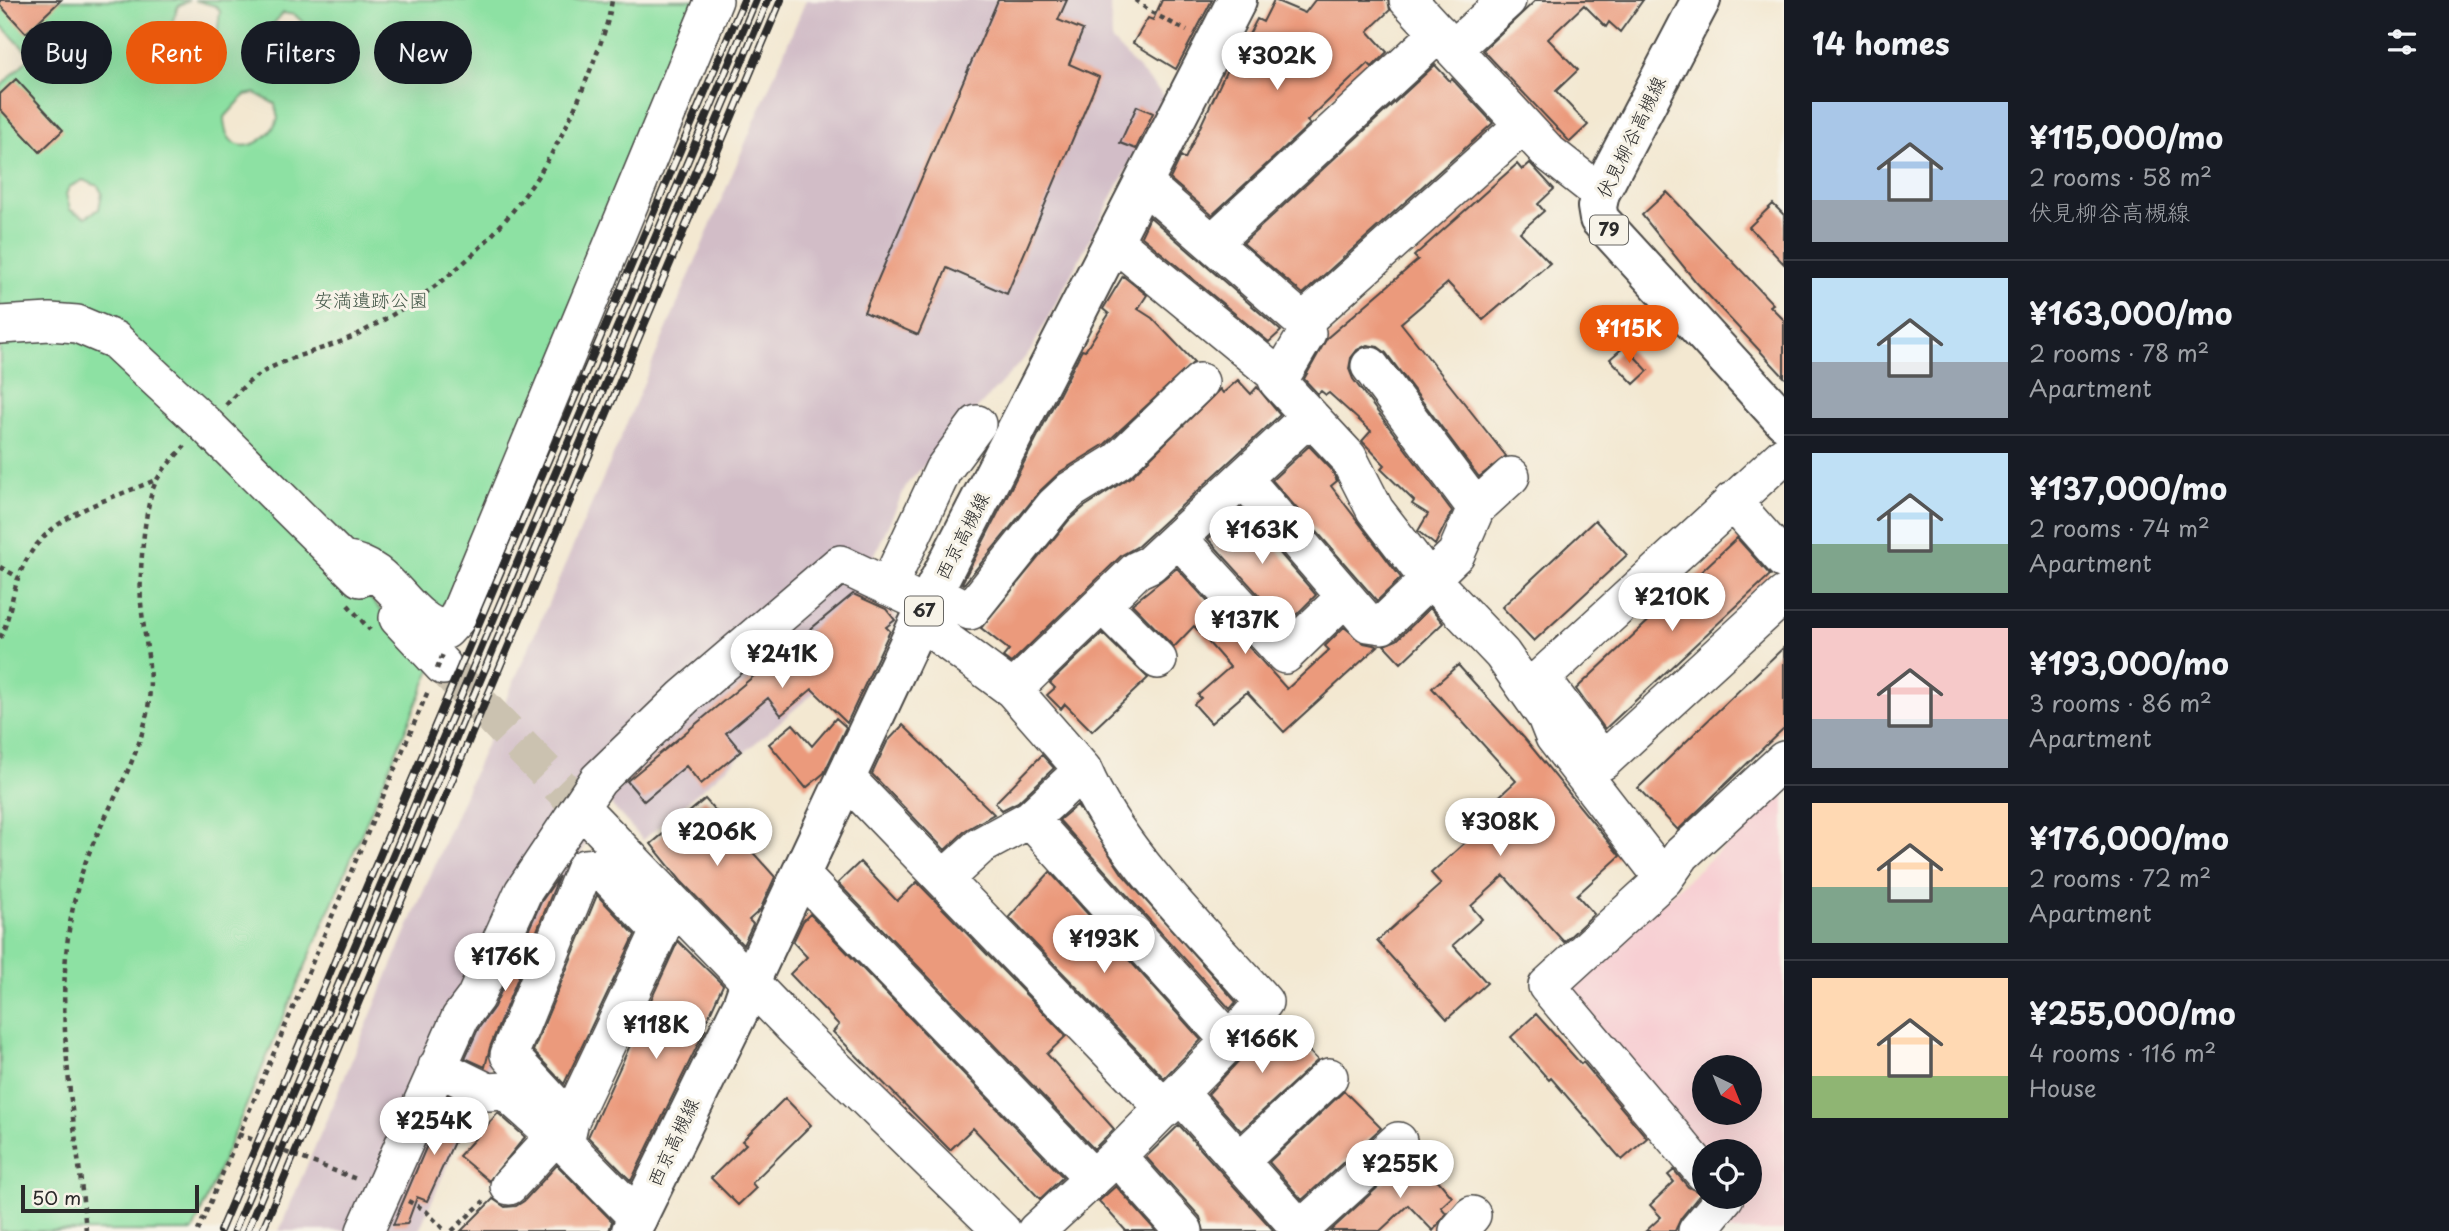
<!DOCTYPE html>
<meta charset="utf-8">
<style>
:root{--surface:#171b24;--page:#242831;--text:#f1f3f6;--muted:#9ea1a6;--line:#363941;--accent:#ea580c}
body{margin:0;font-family:"Playpen Sans","Klee One",sans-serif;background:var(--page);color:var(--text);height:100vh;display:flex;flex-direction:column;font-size:26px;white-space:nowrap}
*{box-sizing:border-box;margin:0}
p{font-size:23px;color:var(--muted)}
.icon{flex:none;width:38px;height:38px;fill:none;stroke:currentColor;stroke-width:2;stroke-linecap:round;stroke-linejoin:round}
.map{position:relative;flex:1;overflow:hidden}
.side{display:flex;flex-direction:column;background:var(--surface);width:665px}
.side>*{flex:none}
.guide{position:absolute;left:21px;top:21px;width:665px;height:63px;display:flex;gap:14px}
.needle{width:46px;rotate:137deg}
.tools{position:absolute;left:1692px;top:1055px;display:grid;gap:14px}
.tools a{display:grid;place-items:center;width:70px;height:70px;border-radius:50%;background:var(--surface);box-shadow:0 7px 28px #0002;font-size:35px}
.scale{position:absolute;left:21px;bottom:18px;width:178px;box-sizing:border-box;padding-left:7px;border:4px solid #2b2b2b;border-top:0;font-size:19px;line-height:24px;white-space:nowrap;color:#2b2b2b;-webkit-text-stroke:5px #f7f3e8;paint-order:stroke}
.price{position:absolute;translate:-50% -60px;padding:0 16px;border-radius:24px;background:#fff;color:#222;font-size:23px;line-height:46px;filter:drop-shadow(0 2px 4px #0008)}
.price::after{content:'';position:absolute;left:50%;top:42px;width:21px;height:16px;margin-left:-10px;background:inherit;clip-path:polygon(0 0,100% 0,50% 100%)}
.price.selected{background:var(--accent);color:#fff}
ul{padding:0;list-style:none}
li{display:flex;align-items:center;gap:21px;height:175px;padding:0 28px}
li+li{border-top:2px solid var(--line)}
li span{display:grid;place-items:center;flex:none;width:196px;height:140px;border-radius:0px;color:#555}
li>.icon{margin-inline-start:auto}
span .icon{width:84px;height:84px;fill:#fffc;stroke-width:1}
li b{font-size:30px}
h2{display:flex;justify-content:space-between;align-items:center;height:84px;padding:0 28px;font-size:30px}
.chip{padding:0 24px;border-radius:32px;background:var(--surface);box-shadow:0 7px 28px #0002;font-size:24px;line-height:63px}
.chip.selected{background:var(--accent);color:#fff}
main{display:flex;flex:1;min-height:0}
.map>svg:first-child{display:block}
.built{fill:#f7cfd3;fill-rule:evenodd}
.industrial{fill:#d2bdc7}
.green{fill:#8de1a3;stroke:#5c8667;stroke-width:2;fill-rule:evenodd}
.building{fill:#eb9a7c}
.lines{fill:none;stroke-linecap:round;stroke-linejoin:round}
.minor-tunnel{stroke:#cbc2b0;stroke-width:37;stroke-dasharray:37 18;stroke-linecap:butt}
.minor-casing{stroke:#494744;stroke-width:40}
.major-casing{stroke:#494744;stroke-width:42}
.path{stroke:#494744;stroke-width:4.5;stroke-dasharray:5 5;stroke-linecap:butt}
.minor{stroke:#fff;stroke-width:37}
.major{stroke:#fff;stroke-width:38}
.rail-casing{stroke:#2b2b2b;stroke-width:8}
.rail{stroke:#f7f3e8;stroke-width:5;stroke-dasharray:16;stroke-linecap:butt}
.path-bridge{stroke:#494744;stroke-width:4.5;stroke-dasharray:5 5;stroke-linecap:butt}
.labels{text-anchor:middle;stroke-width:6;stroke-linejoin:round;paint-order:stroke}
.shield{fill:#f7f3e8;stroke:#686764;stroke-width:2}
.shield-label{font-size:18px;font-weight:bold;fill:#2b2b2b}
.street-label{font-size:19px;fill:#2b2b2b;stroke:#f7f3e8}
.park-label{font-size:19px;fill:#445849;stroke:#f7f3e8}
</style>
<main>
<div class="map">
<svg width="1784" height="1231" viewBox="0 0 1784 1231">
<rect width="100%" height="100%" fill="#f7f3e8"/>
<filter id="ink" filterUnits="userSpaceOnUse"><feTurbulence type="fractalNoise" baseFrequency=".0143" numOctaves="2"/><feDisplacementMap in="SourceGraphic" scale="14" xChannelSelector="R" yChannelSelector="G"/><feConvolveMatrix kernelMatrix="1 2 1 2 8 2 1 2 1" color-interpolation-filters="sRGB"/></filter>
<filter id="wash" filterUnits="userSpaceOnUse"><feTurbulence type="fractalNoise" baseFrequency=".00686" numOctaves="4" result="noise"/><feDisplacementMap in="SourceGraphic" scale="28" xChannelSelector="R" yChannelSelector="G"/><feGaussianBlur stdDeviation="1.57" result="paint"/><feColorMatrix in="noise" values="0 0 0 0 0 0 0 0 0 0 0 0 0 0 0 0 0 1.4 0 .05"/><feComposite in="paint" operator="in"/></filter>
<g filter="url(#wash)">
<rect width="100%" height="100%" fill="#f3e8d1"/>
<path class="built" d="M1784,793V1231H1713L1738,1197H1750V1152H1704L1565,989ZM1704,1068H1750V1113H1704Z"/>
<path class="industrial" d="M806,0H1111L1112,41L1165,97L1030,352L907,484L863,580L898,620L643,840L604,797L577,830L586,842L419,1231H279L479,761L615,451Z"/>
<path class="green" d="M0,0H189L178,6L164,46C170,57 183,61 196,62L216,43L220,11L216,6L194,0H708L448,616L361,554L129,339L0,316V87L31,56L0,24ZM283,13L295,15L309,28L301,60L291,69L269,62L264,55L266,32ZM255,93L275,104L278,119C266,148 225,161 224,118L245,95ZM83,180L98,186L102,193L99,209L85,217L70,210L66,194L69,187Z
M0,333L88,336L329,555L433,665L193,1231H0Z"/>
<g id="blocks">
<path class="building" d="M0,0H61L26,33L0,5Z
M998,0H1067L1058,20L1083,30L1069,64L1099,77L1007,294L947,268L918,335L864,312Z
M1162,0H1212L1176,69L1133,43L1148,18L1153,20Z
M1274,0L1305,13L1315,0H1388L1390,10L1368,31L1387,52L1372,67L1368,63L1307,121L1310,124L1212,215L1170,179L1181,156L1185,159L1239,44L1243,46L1257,19L1263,22Z
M1536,0H1643L1620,32L1609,22L1606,27L1584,5L1548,39L1578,70L1556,91L1588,125L1570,142L1483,50Z
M1435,65L1450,81L1452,79L1493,123L1303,294L1243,243Z
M16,79L63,130L40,152L0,109V94Z
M1137,106L1153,113L1136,149L1120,143Z
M1530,163L1554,189L1538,204L1544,211L1520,232L1550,263L1483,320L1448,283L1401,323L1506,456L1479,477L1386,353L1378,347L1367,345L1357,350L1351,358L1349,369L1353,379L1452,511L1435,545L1418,531L1428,514L1412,504L1414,501L1381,469L1385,465L1362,441L1371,431L1329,393L1326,395L1321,391L1318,394L1304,379L1327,338L1418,260L1414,256L1517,164L1522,170Z
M1667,192L1773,304L1770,306L1784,320V377L1696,282L1642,215Z
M1773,204L1784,215V264L1749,227Z
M1150,217L1281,331L1269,342L1141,236Z
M1123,276L1147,295L1138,309L1152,318L1194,362L1105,444L1060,472L1040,491L964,584L962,583L1082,350L1085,351L1109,314L1103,309Z
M1625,346L1648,371L1634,384L1610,359Z
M1238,380L1251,394L1257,387L1280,415L1138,546L1122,555L1011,663L1003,657L1009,650L981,628L1069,520L1084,507L1132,476L1220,389L1223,393Z
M1309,446L1331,469L1337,481L1331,486L1401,578L1377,601L1272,480Z
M1241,508L1316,595L1286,625L1208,539Z
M1595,520L1627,555L1534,641L1502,607Z
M1737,538L1770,575L1605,729L1576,689Z
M1177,568L1287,689L1329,650L1325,646L1344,627L1364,643L1378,646L1284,732L1247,692L1211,723L1194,704L1201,698L1198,695L1230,667L1194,626L1174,647L1132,604Z
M853,594L886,609L895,620L886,627L890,631L847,723L812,689L781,715L768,698L726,733L741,751L701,784L686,766L644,801L627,781Z
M1430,608L1443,623L1401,663L1384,645L1397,640Z
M1102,633L1148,678L1092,731L1065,704L1061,709L1047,695L1055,688L1050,683Z
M1784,647V728L1678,830L1638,788Z
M1458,665L1525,739L1620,856L1577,895L1594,914L1564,942L1504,876L1471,906L1482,919L1453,945L1487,983L1447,1019L1377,941L1441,884L1431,873L1487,823L1479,815L1516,781L1432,688Z
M836,718L846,727L824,773L806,788L769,744L793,724L812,746Z
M903,725L994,814L966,830L945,850L872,774L887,742Z
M1042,755L1054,768L1018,802L1002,810L995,803Z
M705,799L775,877L760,910L749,920L753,924L743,945L681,881L651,844Z
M1077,805L1123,875L1236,1002L1230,1009L1059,820Z
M860,862L897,901L917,882L1066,1036L1047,1054L1114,1129L1094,1149L838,883Z
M1050,872L1201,1040L1164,1078L1009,917Z
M559,876L490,1047L485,1067L465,1058L478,1029L494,1007L541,902Z
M597,895L635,935L564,1084L533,1051Z
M810,914L1063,1177L1040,1199L973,1128L950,1150L833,1032L839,1025L790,974L807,957L793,942L803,921Z
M678,941L723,985L703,1029L705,1030L631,1181L588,1137Z
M1536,1014L1581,1064L1583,1062L1647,1138L1622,1160L1551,1078L1549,1080L1511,1037Z
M1277,1019L1318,1060L1241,1131L1208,1094Z
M1344,1091L1381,1128L1302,1200L1269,1162Z
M448,1096L470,1107L427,1201L417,1197L407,1224L393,1225Z
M785,1098L811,1125L752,1183L756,1188L738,1205L711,1178L746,1144L742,1141Z
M498,1113L525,1137L489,1181L459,1156Z
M1179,1125L1274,1231H1204L1200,1217L1146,1157Z
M1415,1153L1452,1197L1441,1207L1446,1213L1433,1231L1408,1205L1380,1231H1330Z
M557,1165L612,1221L609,1231H461L493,1199L505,1207L516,1206L524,1201Z
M1674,1170L1688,1187L1701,1193L1681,1218L1675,1231H1646L1661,1217L1650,1205L1674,1182L1668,1175Z
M1116,1186L1156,1231H1126L1099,1201Z"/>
</g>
</g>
<g filter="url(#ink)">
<use href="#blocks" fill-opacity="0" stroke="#494744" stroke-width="2"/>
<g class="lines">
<path class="minor-tunnel" d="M443,666L586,813"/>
<g class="minor-casing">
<path id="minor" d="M1408,0L1549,153L1600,193
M1453,49L1507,0
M1144,184L1303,322L1307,333L1278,382
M1115,242L1274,373L1278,382L1348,457L1375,510L1419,567L1502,654L1546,717L1554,737L1664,879
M1212,243L1439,33
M1303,322L1523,125
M0,325L50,322L77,324L115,340L206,425L360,578
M1370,366L1476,508
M1784,455L1541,678L1603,761L1784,595
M1243,478L1368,623L1382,625L1456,554L1476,508L1511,476
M1732,501L1784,560
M1178,538L1285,655L1345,597
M343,560C393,566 403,620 446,630L458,617L714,0
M888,587L943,470L977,424
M933,592L970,611L1054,506L1071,490L1118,461L1200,382
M1102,604L1158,660
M398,618L443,666
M920,621L1013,690L1083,770L1030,819L1230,1041L1117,1156L1036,1231
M1013,690L1137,570L1150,564L1310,416
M1083,770C1117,852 1205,935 1264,1002L1230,1041
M847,779L1165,1109
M586,813L797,1031L1002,1231
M801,875L1093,1178
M944,879L980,846L1030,819
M437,1067L488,1092L505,1091L549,1130
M1179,1093L1302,1231
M570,1121L509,1055L585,868L599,867L660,931L570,1121L565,1144L638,1218
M1117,1156L1184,1231
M1240,1161L1329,1077
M1704,1173L1547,986L1664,879L1682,854L1784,760
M509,1186L555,1136
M365,1231L460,1018L475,998L523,892L598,780L684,697L840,564L927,605
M1299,1231L1398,1141
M1458,1231L1472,1215
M1697,1231L1725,1197"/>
</g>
<g class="major-casing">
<path id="major" d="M1701,0L1600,193L1597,207L1599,219L1784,421
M631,1231L742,1005L750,982L933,592L1237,0"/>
</g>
<path class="path" d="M1135,0L1151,12L1187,31
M226,405C236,394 245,384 257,376C287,355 328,350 360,333C471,275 540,198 586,81C596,55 608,28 612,0
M0,567L18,577
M348,605L370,630
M0,638C10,619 11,596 19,576C42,514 101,504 155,480
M238,1134L359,1180
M408,1201L425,1210L445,1231
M86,1231C76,1113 46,996 80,879C97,820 138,769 148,708C154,671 144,639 141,603C139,576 144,499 158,478C165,466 176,456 185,446
M198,1231L428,691
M452,1231L484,1201"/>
<use href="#minor" class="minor"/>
<use href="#major" class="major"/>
<g class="rail-casing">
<path id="rail" d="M220,1231L744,0
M234,1231L756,0
M247,1231L768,0
M262,1231L781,0"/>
</g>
<use href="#rail" class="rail"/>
<path class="path-bridge" d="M437,669L443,654"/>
</g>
</g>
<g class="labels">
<g class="shield">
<rect x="1590" y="215.5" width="38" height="29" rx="5"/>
<rect x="905" y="596.5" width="38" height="29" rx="5"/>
</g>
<g class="shield-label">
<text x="1609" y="236">79</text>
<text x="924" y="617">67</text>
</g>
<g class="street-label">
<text transform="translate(1631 137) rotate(-64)" y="7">伏見柳谷高槻線</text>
<text transform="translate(962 536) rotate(-63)" y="7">西京高槻線</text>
<text transform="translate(673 1142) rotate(-65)" y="7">西京高槻線</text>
</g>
<g class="park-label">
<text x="371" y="307">安満遺跡公園</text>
</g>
</g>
</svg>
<div class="tools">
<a><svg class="needle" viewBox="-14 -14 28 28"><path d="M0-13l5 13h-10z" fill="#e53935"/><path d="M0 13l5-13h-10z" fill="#9ea1a6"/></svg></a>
<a><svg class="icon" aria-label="locate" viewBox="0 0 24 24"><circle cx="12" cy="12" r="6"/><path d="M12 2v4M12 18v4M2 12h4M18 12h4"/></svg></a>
</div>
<div class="scale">50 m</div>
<b class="price" style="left:1277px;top:92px">¥302K</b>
<b class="price selected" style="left:1629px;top:365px">¥115K</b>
<b class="price" style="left:1262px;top:566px">¥163K</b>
<b class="price" style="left:1672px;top:633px">¥210K</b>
<b class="price" style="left:1245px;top:656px">¥137K</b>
<b class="price" style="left:782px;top:690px">¥241K</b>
<b class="price" style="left:1500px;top:858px">¥308K</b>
<b class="price" style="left:717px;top:868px">¥206K</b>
<b class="price" style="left:1104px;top:975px">¥193K</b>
<b class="price" style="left:505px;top:993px">¥176K</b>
<b class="price" style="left:656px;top:1061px">¥118K</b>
<b class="price" style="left:1262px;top:1075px">¥166K</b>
<b class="price" style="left:434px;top:1157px">¥254K</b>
<b class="price" style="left:1400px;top:1200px">¥255K</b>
<div class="guide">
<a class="chip">Buy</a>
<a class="chip selected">Rent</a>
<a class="chip">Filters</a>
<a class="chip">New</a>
</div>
</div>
<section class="side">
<h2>14 homes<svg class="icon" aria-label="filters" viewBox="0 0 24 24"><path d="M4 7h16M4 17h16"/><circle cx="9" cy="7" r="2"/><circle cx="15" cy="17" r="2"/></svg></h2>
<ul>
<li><span style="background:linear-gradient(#a9c7e8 70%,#9aa5b1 0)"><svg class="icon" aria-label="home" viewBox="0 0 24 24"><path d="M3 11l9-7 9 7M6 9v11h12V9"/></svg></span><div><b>¥115,000/mo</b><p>2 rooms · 58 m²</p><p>伏見柳谷高槻線</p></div></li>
<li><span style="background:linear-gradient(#bfe0f5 60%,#9aa5b1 0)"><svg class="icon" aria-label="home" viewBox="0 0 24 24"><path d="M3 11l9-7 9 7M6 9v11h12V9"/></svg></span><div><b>¥163,000/mo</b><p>2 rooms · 78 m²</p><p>Apartment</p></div></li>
<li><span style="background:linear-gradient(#bfe0f5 65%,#7fa58c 0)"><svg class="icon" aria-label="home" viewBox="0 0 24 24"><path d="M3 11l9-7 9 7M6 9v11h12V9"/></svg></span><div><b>¥137,000/mo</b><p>2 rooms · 74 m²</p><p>Apartment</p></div></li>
<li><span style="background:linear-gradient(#f6c9c9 65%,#9aa5b1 0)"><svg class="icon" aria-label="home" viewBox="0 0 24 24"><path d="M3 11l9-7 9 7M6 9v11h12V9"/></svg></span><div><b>¥193,000/mo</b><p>3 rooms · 86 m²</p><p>Apartment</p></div></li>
<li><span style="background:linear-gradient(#ffd9b3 60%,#7fa58c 0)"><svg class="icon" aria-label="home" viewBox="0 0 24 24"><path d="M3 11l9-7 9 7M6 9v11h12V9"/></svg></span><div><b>¥176,000/mo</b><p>2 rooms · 72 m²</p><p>Apartment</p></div></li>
<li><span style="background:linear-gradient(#ffd9b3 70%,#8fb573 0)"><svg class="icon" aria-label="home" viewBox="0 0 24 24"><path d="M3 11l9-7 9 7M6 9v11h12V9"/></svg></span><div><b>¥255,000/mo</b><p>4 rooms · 116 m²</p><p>House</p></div></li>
</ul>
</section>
</main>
